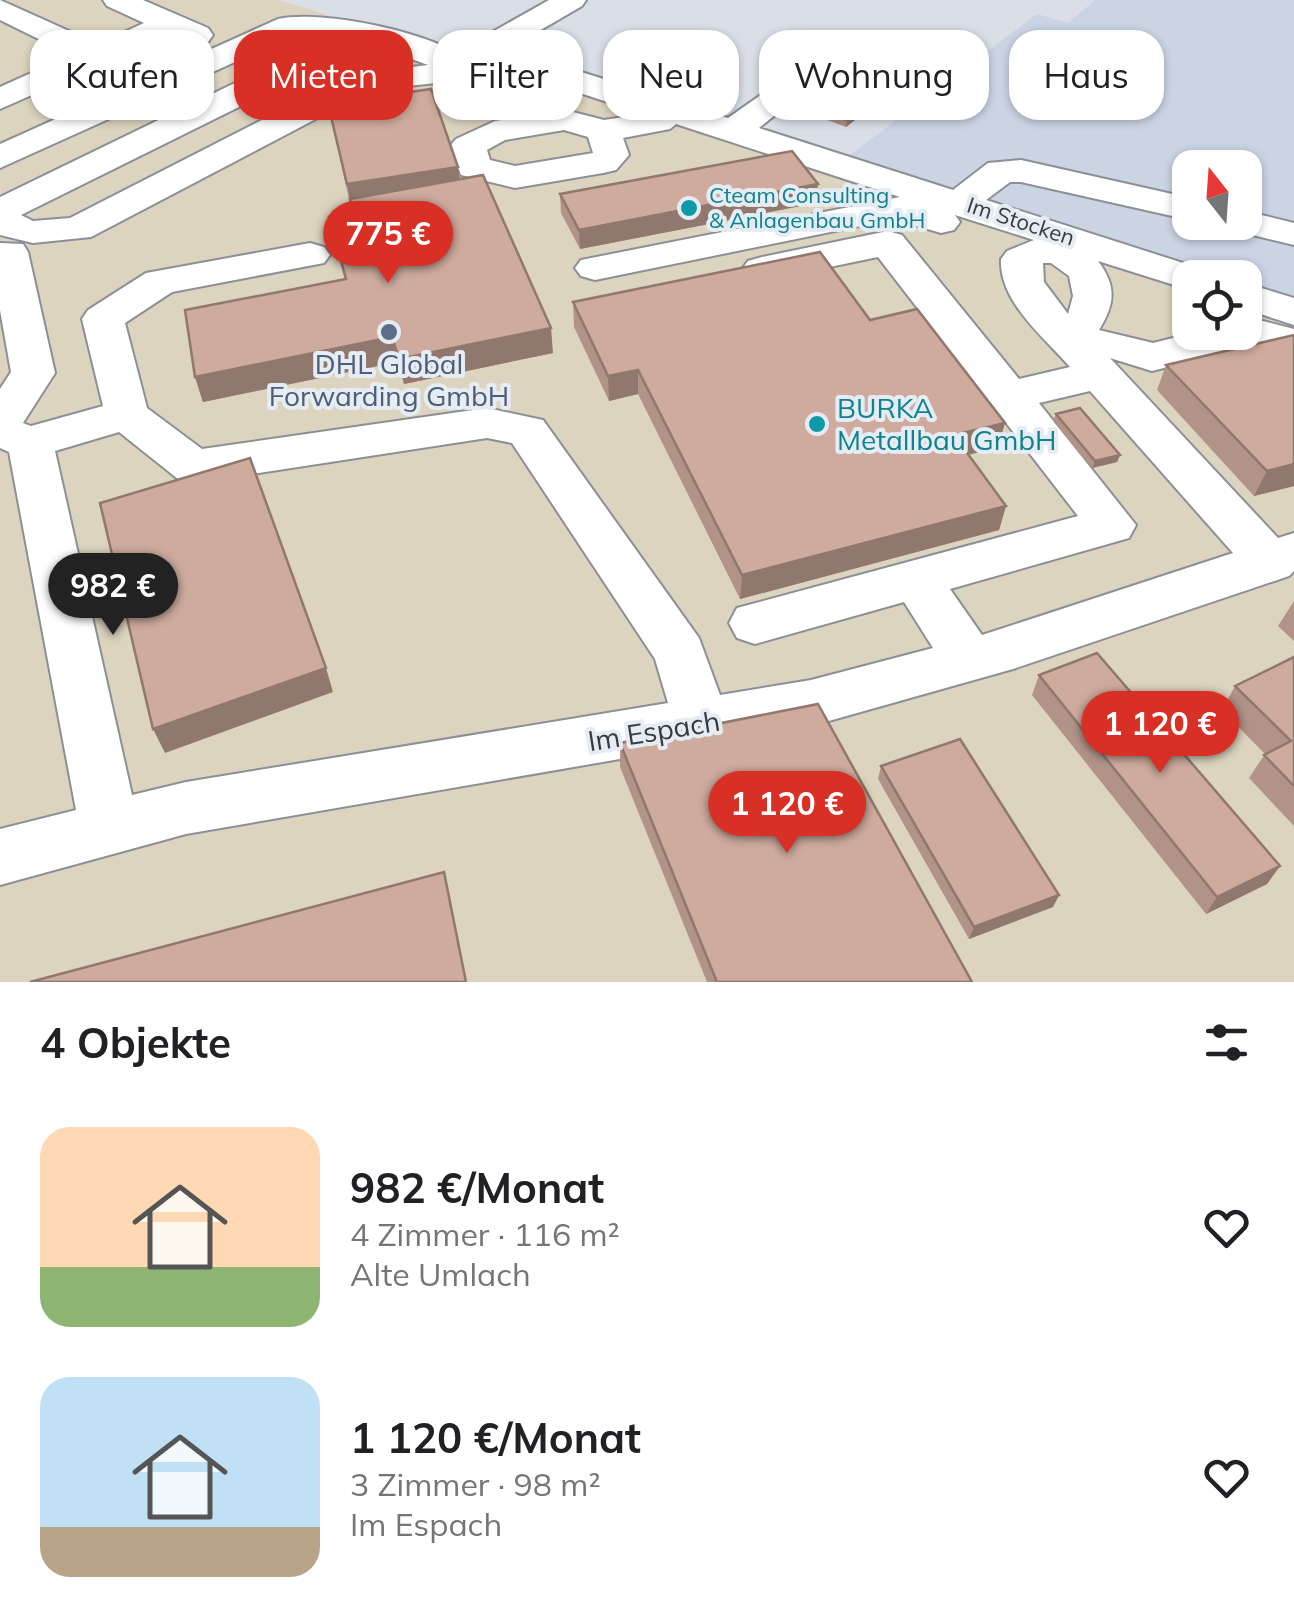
<!DOCTYPE html>
<html lang="de">
<meta charset="utf-8">
<style>
:root{--surface:#fff;--page:#f2f2f2;--text:#202124;--muted:#757577;--accent:#d93025}
body{margin:0;font-family:Mulish,sans-serif;background:var(--page);color:var(--text);height:100vh;display:flex;flex-direction:column;font-size:38px;white-space:nowrap}
*{box-sizing:border-box;margin:0}
p{font-size:32px;color:var(--muted)}
.icon{flex:none;width:55px;height:55px;fill:none;stroke:currentColor;stroke-width:2;stroke-linecap:round;stroke-linejoin:round}
.map{position:relative;height:982px;overflow:hidden}
.side{display:flex;flex-direction:column;background:var(--surface);flex:1}
.side>*{flex:none}
.banner{position:absolute;left:30px;top:30px;width:1235px;height:90px;display:flex;gap:20px}
.needle{width:65px;rotate:343deg}
.controls{position:absolute;left:1172px;top:150px;display:grid;gap:20px}
.controls a{display:grid;place-items:center;width:90px;height:90px;border-radius:20px;background:var(--surface);box-shadow:0 2px 8px #0004;font-size:50px}
.price{position:absolute;translate:-50% -85px;padding:0 22px;border-radius:35px;background:var(--accent);color:#fff;font-size:32px;line-height:65px;filter:drop-shadow(0 2px 5px #0008)}
.price::after{content:'';position:absolute;left:50%;top:60px;width:30px;height:22px;margin-left:-15px;background:inherit;clip-path:polygon(0 0,100% 0,50% 100%)}
.price.on{background:#222;color:#fff}
ul{padding:0;list-style:none}
li{display:flex;align-items:center;gap:30px;height:250px;padding:0 40px}
li span{display:grid;place-items:center;flex:none;width:280px;height:200px;border-radius:30px;color:#555}
li>.icon{margin-inline-start:auto}
span .icon{width:120px;height:120px;fill:#fffc;stroke-width:1}
li b{font-size:42px}
h2{display:flex;justify-content:space-between;align-items:center;height:120px;padding:0 40px;font-size:42px}
.pill{padding:0 35px;border-radius:30px;background:var(--surface);box-shadow:0 2px 8px #0004;font-size:35px;line-height:90px}
.pill.on{background:var(--accent);color:#fff}
.map>svg:first-child{display:block}
.commercial{fill:#ddd4bf}
.built{fill:#cbd4e3;fill-rule:evenodd}
.lines{fill:none;stroke-linecap:round;stroke-linejoin:round}
.minor-casing{stroke:#8b9097;stroke-width:4}
.minor{fill:#fff;fill-rule:evenodd}
.wall{fill:#b19387}
.shaded-wall{fill:#90786e}
.building{fill:#ceab9d;stroke:#90786e;stroke-width:2.5}
.culture-dot{fill:#0f9aa8;stroke:#e6ecf4;stroke-width:4}
.service-dot{fill:#5c6f8a;stroke:#e6ecf4;stroke-width:4}
.labels{text-anchor:middle;stroke-width:8;stroke-linejoin:round;paint-order:stroke}
.far-culture-label{font-size:22px;fill:#0d838f;stroke:#e6ecf4;text-anchor:start}
.far-street-label{font-size:22px;fill:#383a3d;stroke:#e6ecf4}
.service-label{font-size:28px;fill:#4e5e75;stroke:#e6ecf4}
.culture-label{font-size:28px;fill:#0d838f;stroke:#e6ecf4;text-anchor:start}
.street-label{font-size:28px;fill:#383a3d;stroke:#e6ecf4}
</style>
<div class="map">
<svg width="1294" height="982" viewBox="0 0 1294 982">
<rect width="100%" height="100%" fill="#d9dee7"/>
<path class="commercial" d="M0,0H280L463,58L716,116L850,155L1224,277L1190,278V332H1245V285L1294,301V982H0Z"/>
<path class="built" d="M1095,0H1294V301L1245,285V278L1224,277L850,155L1037,14L1068,23ZM1190,168H1245V222H1190Z"/>
<g class="lines">
<g class="minor-casing">
<path id="minor" d="M0,0L98,44L144,23L107,6L103,0H143L208,28L213,35L208,42L160,65H138L133,58L138,51L170,34L0,109V87L71,55L0,20Z
M549,0H586L582,6L508,49L728,118L772,87H796L801,94L759,128L953,190L988,163L1021,160L1190,198V220L1021,182H1010L986,200L1205,270L1211,278H1190V290L1098,261C1117,286 1115,304 1099,330L1153,343L1197,332H1245V321L1255,319L1294,329V356L1254,345L1152,371L1110,358L1278,538L1294,533V571L1289,576L1013,669L811,726L186,834L0,885V829L76,810L9,452L0,448V389L11,372L0,310V243L23,244L28,252L55,373L23,423L31,426L103,406L82,319L88,310L146,273L310,243L324,247L330,255L324,263L172,292L125,323L147,408L202,449L487,408L543,420L699,638L720,695L811,680L933,648L904,602L755,644L737,638L729,623L737,608L1078,516L878,257L762,281L748,277L742,269L748,261L762,257L888,231L902,235L1019,379L1070,367C1044,337 999,302 1001,259L1007,251L1034,240L955,215L960,222L954,230L941,233L894,219L595,280L581,276L575,268L581,260L900,197L676,124L670,129L623,138L629,155L616,170L603,173L515,188L461,175L450,146L456,139L495,121L565,110L604,120L644,114L522,74L389,88L331,111L91,237L33,243L0,235V197L334,35H295L0,168V144L278,19C321,9 436,33 469,61L478,60L466,51L471,44ZM368,43L428,65L371,72L307,97L70,218L33,221L21,215ZM564,130L588,137L593,153L515,166L490,160L487,150L505,140ZM1043,263H1051L1069,276L1073,296L1068,314L1044,282ZM1090,391L1233,553L982,635L950,589L1129,538L1136,525L1039,403ZM119,432L178,479L194,483L487,438L512,443L655,659L668,703L186,782L132,795L55,451Z
M1245,211L1294,223V245L1232,230L1226,222H1245Z
M1245,283L1294,298V325L1245,309Z"/>
</g>
<use href="#minor" class="minor"/>
</g>
<path class="wall" d="M793,100L856,113L855,120L846,127L792,107Z
M332,122L460,179L553,353L404,384L397,362L203,402L195,377L345,279L329,217L352,213Z
M560,194L816,203L580,249L561,213Z
M573,302L870,320L998,447L969,455L1006,506L999,530L740,599L638,394L609,401L574,327Z
M1166,365L1294,486L1254,496L1157,390Z
M1056,414L1120,455L1117,462L1092,468L1053,421Z
M1294,601V641L1278,626Z
M1294,657V826L1249,778L1265,754L1222,710L1235,686Z
M1039,675L1280,866L1267,884L1206,914L1032,695Z
M620,743L972,982H707L620,767Z
M881,766L1059,895L1053,907L969,939L878,779Z"/>
<path class="shaded-wall" d="M856,113L855,120L846,127L847,120Z
M458,167L461,186L351,203L347,184Z
M818,184L816,203L580,249L579,230Z
M551,328L553,353L404,384L399,359Z
M392,337L397,362L203,402L195,377Z
M638,370V394L609,401L608,376Z
M1005,423L998,447L948,460L954,435Z
M1120,455L1117,462L1092,468L1095,461Z
M1294,464V486L1254,496L1267,471Z
M1006,506L999,530L740,599L742,575Z
M326,668L333,692L165,753L153,729Z
M1280,866L1267,884L1206,914L1217,897Z
M1059,895L1053,907L969,939L974,927Z"/>
<path class="building" d="M431,89L458,167L347,184L328,104Z
M802,93L856,113L847,120L793,100Z
M792,151L818,184L579,230L560,194Z
M483,175L551,328L399,359L392,337L195,377L185,310L346,279L329,217L354,213L350,199Z
M820,252L870,320L917,309L1005,423L954,435L1006,506L742,575L638,370L608,376L573,302Z
M1294,335V464L1267,471L1166,365Z
M1080,408L1120,455L1095,461L1056,414Z
M250,458L326,668L153,729L100,503Z
M1097,653L1280,866L1217,897L1039,675Z
M1294,657V786L1264,755L1291,741L1235,686Z
M818,704L972,982H717L620,743Z
M960,739L1059,895L974,927L881,766Z
M444,872L466,982H30Z"/>
<g class="culture-dot">
<circle cx="689" cy="208" r="10"/>
<circle cx="817" cy="424" r="10"/>
</g>
<circle class="service-dot" cx="389" cy="332" r="10"/>
<g class="labels">
<g class="far-culture-label">
<text x="709" y="203">Cteam Consulting<tspan x="709" dy="25">&amp; Anlagenbau GmbH</tspan></text>
</g>
<g class="far-street-label">
<text transform="translate(1021 221) rotate(18)" y="8">Im Stocken</text>
</g>
<g class="service-label">
<text x="389" y="374">DHL Global<tspan x="389" dy="32">Forwarding GmbH</tspan></text>
</g>
<g class="culture-label">
<text x="837" y="418">BURKA<tspan x="837" dy="32">Metallbau GmbH</tspan></text>
</g>
<g class="street-label">
<text transform="translate(654 731) rotate(-9)" y="10">Im Espach</text>
</g>
</g>
</svg>
<div class="controls">
<a><svg class="needle" viewBox="-14 -14 28 28"><path d="M0-13l5 13h-10z" fill="#e53935"/><path d="M0 13l5-13h-10z" fill="#757577"/></svg></a>
<a><svg class="icon" aria-label="locate" viewBox="0 0 24 24"><circle cx="12" cy="12" r="6"/><path d="M12 2v4M12 18v4M2 12h4M18 12h4"/></svg></a>
</div>
<b class="price" style="left:388px;top:286px">775 €</b>
<b class="price on" style="left:113px;top:638px">982 €</b>
<b class="price" style="left:1160px;top:776px">1 120 €</b>
<b class="price" style="left:787px;top:856px">1 120 €</b>
<div class="banner">
<a class="pill">Kaufen</a>
<a class="pill on">Mieten</a>
<a class="pill">Filter</a>
<a class="pill">Neu</a>
<a class="pill">Wohnung</a>
<a class="pill">Haus</a>
</div>
</div>
<section class="side">
<h2>4 Objekte<svg class="icon" aria-label="filters" viewBox="0 0 24 24"><path d="M4 7h16M4 17h16"/><circle cx="9" cy="7" r="2"/><circle cx="15" cy="17" r="2"/></svg></h2>
<ul>
<li><span style="background:linear-gradient(#ffd9b3 70%,#8fb573 0)"><svg class="icon" aria-label="home" viewBox="0 0 24 24"><path d="M3 11l9-7 9 7M6 9v11h12V9"/></svg></span><div><b>982 €/Monat</b><p>4 Zimmer · 116 m²</p><p>Alte Umlach</p></div><svg class="icon" aria-label="heart" viewBox="0 0 24 24"><path d="M12 20l-8-8c-3-5 5-10 8-4 3-6 11-1 8 4z"/></svg></li>
<li><span style="background:linear-gradient(#bfe0f5 75%,#b9a48a 0)"><svg class="icon" aria-label="home" viewBox="0 0 24 24"><path d="M3 11l9-7 9 7M6 9v11h12V9"/></svg></span><div><b>1 120 €/Monat</b><p>3 Zimmer · 98 m²</p><p>Im Espach</p></div><svg class="icon" aria-label="heart" viewBox="0 0 24 24"><path d="M12 20l-8-8c-3-5 5-10 8-4 3-6 11-1 8 4z"/></svg></li>
</ul>
</section>
